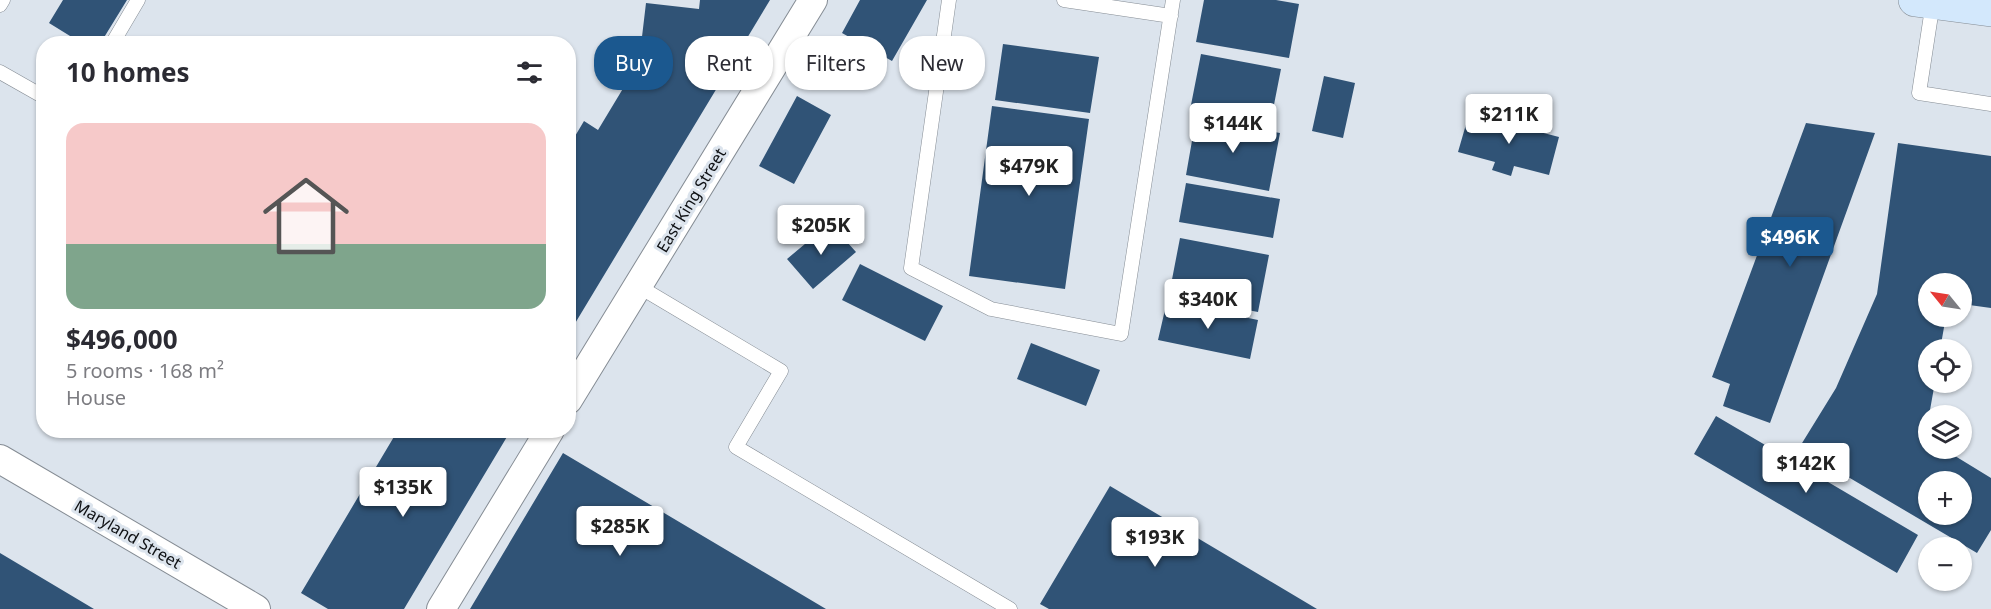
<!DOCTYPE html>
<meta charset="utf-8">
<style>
:root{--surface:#fff;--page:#f2f2f3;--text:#2b2b33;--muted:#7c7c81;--accent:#1b588f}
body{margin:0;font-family:"Noto Sans",sans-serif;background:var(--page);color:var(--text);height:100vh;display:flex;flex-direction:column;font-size:22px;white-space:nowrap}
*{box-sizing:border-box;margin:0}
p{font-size:20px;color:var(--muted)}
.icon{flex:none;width:33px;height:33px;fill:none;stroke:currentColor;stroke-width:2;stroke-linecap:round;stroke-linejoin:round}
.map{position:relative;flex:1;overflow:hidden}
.sheet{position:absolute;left:36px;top:36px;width:540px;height:402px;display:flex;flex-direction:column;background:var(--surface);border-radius:24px;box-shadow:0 2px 4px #0004}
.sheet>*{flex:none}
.hud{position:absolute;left:594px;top:36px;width:570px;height:54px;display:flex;gap:12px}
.needle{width:39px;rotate:300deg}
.tools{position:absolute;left:1918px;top:273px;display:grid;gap:12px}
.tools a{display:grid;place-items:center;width:54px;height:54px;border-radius:50%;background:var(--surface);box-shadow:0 2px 4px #0004;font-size:30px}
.price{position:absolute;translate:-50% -51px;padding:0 14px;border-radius:6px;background:#fff;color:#222;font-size:20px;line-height:39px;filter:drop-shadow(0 2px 3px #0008)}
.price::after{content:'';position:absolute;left:50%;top:36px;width:18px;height:14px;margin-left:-9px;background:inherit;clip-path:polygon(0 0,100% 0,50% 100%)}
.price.current{background:var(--accent);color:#fff}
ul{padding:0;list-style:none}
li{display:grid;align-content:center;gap:12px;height:318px;padding:0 30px}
li span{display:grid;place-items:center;height:186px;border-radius:18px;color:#555}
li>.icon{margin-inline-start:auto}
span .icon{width:108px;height:108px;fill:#fffc;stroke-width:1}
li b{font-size:26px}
h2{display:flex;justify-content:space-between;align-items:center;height:72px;padding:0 30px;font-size:26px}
.pill{padding:0 21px;border-radius:24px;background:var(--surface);box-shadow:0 2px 4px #0004;font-size:21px;line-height:54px}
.pill.current{background:var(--accent);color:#fff}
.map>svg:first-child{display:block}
.building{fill:#305376;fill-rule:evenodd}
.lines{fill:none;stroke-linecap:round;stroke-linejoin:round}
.service-casing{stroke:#858c94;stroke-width:15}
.minor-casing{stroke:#858c94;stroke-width:30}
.secondary-casing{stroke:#858c94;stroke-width:34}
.service{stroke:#fff;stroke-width:14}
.minor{stroke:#fff;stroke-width:28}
.secondary{stroke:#d3e8fc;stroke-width:33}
.labels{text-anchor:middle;stroke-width:6;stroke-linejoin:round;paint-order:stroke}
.street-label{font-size:16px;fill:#0e1013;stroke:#dce4ed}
</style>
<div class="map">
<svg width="1991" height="609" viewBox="0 0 1991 609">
<rect width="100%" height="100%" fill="#dce4ed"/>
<path class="building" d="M63,0H127L100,44H83L49,23Z
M700,0H770L568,335V148L584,121L598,130L639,62L646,3L699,9Z
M860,0H927L892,61L842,33Z
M1204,0H1276L1299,4L1289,58L1196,42Z
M1003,44L1099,57L1090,113L995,100Z
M1201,54L1281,69L1270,125L1190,110Z
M1324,76L1355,83L1343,138L1312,131Z
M797,96L831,115L794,184L759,166Z
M992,106L1089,119L1065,289L969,276Z
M1469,114L1511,125L1513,118L1533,123L1532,130L1559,137L1549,175L1514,166L1511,176L1492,170L1495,162L1458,152Z
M1196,118L1280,133L1269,191L1186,175Z
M1806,123L1875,133L1770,423L1723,406L1730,384L1712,377Z
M1898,143L1991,156V308L1962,304V284H1929V316H1946L1940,350H1929V382H1935L1925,438L1929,441V448H1942L1991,478V530L1977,553L1799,448L1836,388L1877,294ZM1929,482H1962V514H1929Z
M1186,183L1280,199L1273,238L1179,222Z
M830,223L856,252L813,289L787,259Z
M1180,238L1269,255L1258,312L1169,295Z
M860,264L943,306L925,341L842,300Z
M1167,301L1258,320L1250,359L1158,340Z
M1031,343L1100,370L1086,406L1017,379Z
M1716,416L1918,535L1897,573L1694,454Z
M398,430H511L404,609H328L301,593Z
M563,453L826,609H470Z
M1110,486L1317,609H1049L1040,604Z
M0,553L94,609H0Z"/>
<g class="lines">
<g class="service-casing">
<path id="service" d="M949,0L911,268L991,309L1121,334L1173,0
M1064,0L1171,16
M1933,2L1919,93L1991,104
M0,5L3,0
M112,44L138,0
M0,72L44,97
M638,286L781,371L736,447L1010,609"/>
</g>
<g class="minor-casing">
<path id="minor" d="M568,400L813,0
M0,459L256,609
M441,609L550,430"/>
</g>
<g class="secondary-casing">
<path id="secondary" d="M1915,0L1991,10"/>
</g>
<use href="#service" class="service"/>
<use href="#minor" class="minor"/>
<use href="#secondary" class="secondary"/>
</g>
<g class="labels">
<g class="street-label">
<text transform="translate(691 200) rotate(-59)" y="6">East King Street</text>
<text transform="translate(128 534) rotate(30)" y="6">Maryland Street</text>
</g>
</g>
</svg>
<div class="tools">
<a><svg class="needle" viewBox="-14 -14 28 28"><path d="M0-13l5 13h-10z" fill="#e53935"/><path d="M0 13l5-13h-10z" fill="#7c7c81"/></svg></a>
<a><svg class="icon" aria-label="locate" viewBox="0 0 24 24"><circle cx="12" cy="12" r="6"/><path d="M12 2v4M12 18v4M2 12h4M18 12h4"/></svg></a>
<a><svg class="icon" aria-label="layers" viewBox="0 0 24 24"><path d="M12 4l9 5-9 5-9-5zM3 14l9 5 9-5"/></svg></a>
<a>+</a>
<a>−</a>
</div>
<b class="price" style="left:1509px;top:145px">$211K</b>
<b class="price" style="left:1233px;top:154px">$144K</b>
<b class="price" style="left:1029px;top:197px">$479K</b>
<b class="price" style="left:821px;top:256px">$205K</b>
<b class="price current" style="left:1790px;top:268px">$496K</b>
<b class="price" style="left:1208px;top:330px">$340K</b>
<b class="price" style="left:1806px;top:494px">$142K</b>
<b class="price" style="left:403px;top:518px">$135K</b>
<b class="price" style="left:620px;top:557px">$285K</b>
<b class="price" style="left:1155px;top:568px">$193K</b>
<div class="hud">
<a class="pill current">Buy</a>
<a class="pill">Rent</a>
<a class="pill">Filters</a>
<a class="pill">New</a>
</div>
<section class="sheet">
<h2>10 homes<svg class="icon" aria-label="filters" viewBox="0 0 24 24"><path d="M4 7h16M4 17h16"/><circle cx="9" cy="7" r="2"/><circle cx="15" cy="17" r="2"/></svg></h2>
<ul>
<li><span style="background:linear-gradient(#f6c9c9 65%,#7fa58c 0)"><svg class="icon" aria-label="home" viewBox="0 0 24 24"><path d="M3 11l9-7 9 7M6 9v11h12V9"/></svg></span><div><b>$496,000</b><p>5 rooms · 168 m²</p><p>House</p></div></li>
</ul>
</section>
</div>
